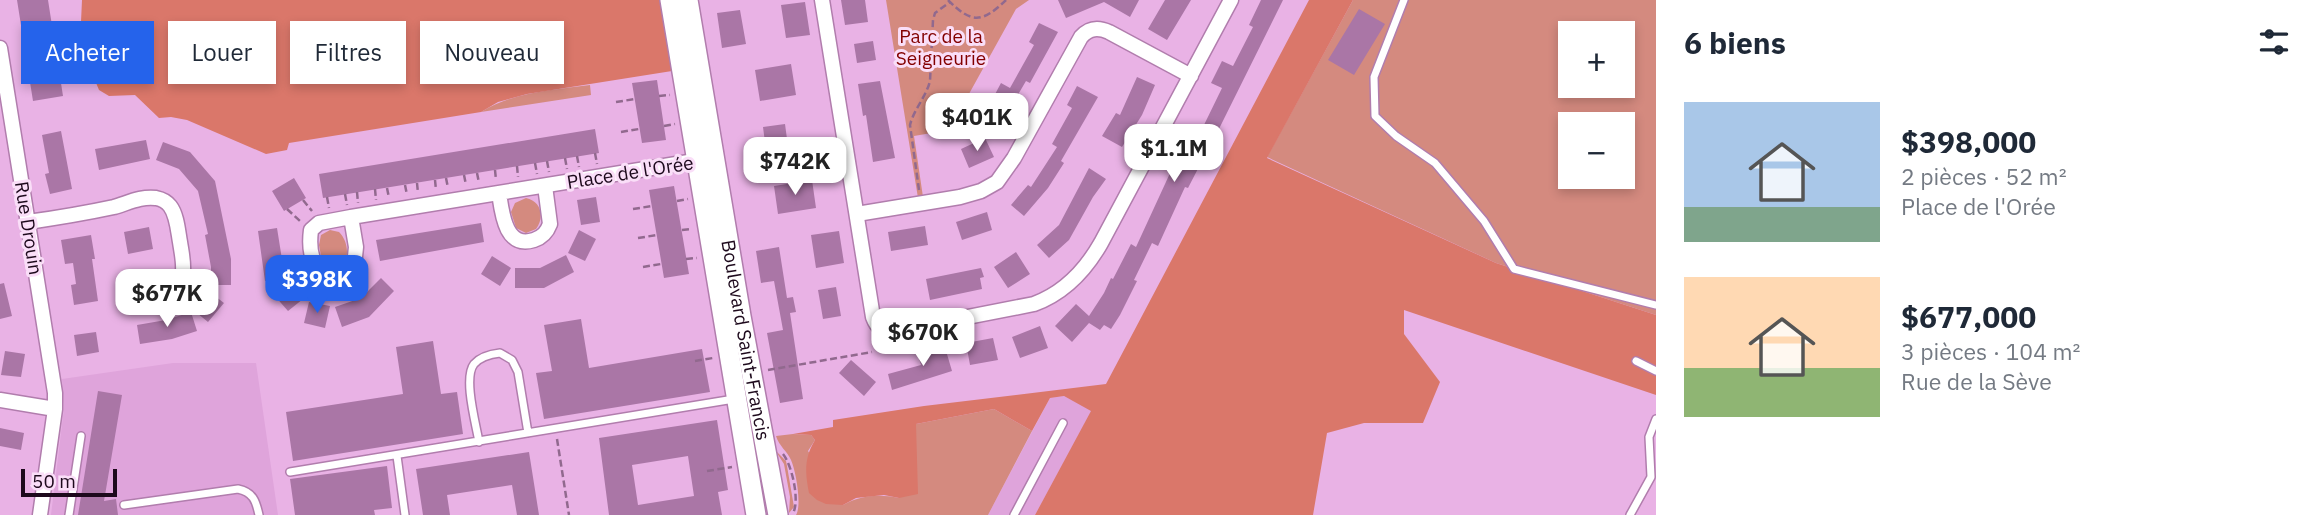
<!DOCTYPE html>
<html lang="fr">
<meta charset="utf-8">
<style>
:root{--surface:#fff;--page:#f6f6f7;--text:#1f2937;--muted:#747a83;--accent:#2563eb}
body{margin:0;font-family:"IBM Plex Sans",sans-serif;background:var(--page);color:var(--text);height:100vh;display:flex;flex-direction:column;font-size:26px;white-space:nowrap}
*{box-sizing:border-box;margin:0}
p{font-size:23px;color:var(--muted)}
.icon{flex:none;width:38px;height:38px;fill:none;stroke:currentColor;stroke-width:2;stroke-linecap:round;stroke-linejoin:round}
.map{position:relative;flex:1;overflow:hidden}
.drawer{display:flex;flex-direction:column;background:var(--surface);width:665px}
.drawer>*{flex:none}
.top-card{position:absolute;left:21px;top:21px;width:665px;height:63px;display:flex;gap:14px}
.controls{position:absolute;left:1558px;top:21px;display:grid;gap:14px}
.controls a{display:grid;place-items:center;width:77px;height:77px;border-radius:0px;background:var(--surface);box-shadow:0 4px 10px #0003;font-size:35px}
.scale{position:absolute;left:21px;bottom:18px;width:96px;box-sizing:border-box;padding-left:7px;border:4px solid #1d091c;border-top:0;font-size:19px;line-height:24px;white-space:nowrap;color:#1d091c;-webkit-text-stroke:5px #fadef8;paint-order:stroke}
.price{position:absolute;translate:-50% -60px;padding:0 16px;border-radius:14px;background:#fff;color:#222;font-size:23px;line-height:46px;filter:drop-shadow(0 2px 4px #0008)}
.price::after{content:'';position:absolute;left:50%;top:42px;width:21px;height:16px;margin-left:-10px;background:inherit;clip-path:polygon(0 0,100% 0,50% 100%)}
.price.on{background:var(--accent);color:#fff}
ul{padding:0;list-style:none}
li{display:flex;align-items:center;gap:21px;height:175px;padding:0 28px}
li span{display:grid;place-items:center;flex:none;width:196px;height:140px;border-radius:0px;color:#555}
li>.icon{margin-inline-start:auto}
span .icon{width:84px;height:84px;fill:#fffc;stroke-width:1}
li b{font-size:30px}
h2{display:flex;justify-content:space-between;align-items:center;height:84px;padding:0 28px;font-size:30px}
.tag{padding:0 24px;border-radius:0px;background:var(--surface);box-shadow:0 4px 10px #0003;font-size:24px;line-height:63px}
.tag.on{background:var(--accent);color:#fff}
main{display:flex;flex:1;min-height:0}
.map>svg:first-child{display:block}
.built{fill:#dfa4db}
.green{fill:#d48a7f;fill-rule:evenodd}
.forest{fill:#da776a}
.building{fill:#aa76a6;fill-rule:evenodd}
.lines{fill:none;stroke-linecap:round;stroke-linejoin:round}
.lane-casing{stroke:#b17dad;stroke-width:10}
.street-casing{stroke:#b17dad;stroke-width:17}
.secondary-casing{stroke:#b17dad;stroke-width:22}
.path{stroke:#91698e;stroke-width:2.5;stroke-dasharray:7 3.5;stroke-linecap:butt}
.lane{stroke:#fff;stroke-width:7}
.street{stroke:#fff;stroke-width:14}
.secondary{stroke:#fff;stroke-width:19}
.labels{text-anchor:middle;stroke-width:6;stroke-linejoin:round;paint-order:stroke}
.park-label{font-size:19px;fill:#820001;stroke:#fadef8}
.street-label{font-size:19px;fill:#1d091c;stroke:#fadef8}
</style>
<main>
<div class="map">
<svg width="1656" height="515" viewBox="0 0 1656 515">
<rect width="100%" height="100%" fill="#e9b2e5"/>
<path class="built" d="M173,363H256L278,515H51L64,408L62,379Z
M1064,396L1092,410L1035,515H988L1050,398Z"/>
<path class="green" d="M886,0H1029L1016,9L949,130L914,136L923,197L918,198Z
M1353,0H1656V315L1496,263L1267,157ZM1570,33H1622V86H1570ZM1570,124H1622V177H1570Z
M590,85L591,95L481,112C513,92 553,90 590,85Z
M526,198C541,201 545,217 536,229L526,233L516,228L511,212L515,203Z
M330,230L339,232C347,240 349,252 345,262C336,269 329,269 322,261L319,245L321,235Z
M994,409L1032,431L988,515H796C802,506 796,471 791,460C787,451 779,446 776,436L793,434L811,435L815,440L808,451L843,505C861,495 879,494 899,498L916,424Z
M775,450L786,461L787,466L794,507L789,513L790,497L784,464Z"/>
<path class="forest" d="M82,0H660L672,71L527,94L498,102L481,112L289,143L287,150L266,154L187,120L171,117L159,118L135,95L109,96L99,90L80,44Z
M1309,0H1353L1267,158L1496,263L1656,315V395L1404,310V334L1440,382L1423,423H1364L1327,433L1313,515H1035L1091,411L1064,396L1050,398L1032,431L994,409L916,424L918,494L899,498L884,495L856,498L843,505L826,504L817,500L809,493C805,473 804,458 815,440L811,435L793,434L833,427V420L924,406L1106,384Z"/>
<path class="building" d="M17,0H48L63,96L33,101Z
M841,0H865L868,22L845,25Z
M1058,0H1139L1130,17L1104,2L1066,18Z
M1165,0H1191L1167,40L1148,29Z
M1261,0H1283L1204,159H1203L1188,188L1185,187L1158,246L1152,243L1134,280L1137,281L1120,315L1111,329L1104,325L1100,330L1089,323L1072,342L1055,326L1076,304L1089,316L1104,293L1111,278L1113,279L1131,244L1136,247L1177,158L1182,161L1200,126L1203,127L1222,88L1211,83L1222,61L1233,66L1253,27L1249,25Z
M805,2L810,35L786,38L781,5Z
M1359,9L1385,24L1354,75L1328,60Z
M740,10L746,44L722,48L717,13Z
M1039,23L1058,32L1030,83L1026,81L1006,115L1009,117L999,135L982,125L996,100L993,98L1001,83L1010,88L1034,45L1029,42Z
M873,41L876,60L857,63L854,44Z
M791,64L796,95L760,101L755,70Z
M1137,77L1155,85L1142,115L1122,147L1102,136L1116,113L1120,115Z
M657,80L666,140L642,143L632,83Z
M880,81L895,158L873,162L866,115L863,116L858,84Z
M1077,86L1098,97L1061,161L1064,163L1048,188L1024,216L1011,205L1028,185L1031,187L1057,147L1052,144L1072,108L1067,105Z
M785,124L789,154L767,158L763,127Z
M595,129L599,153L323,198L319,174Z
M61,131L72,189L50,194L45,174L49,173L42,135Z
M985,138L994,157L969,168L961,149Z
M146,140L150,159L99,170L95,149Z
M163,142L190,152L215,181L231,259V285H211V267L205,235L208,234L198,191L179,169L156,160Z
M1089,168L1106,179L1093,197L1069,240L1049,258L1037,245L1059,225Z
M294,178L306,198L284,211L272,191Z
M812,180L816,208L778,214L774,186Z
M674,186L689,274L664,278L649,190Z
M596,197L600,222L581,225L577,200Z
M987,212L992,230L962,240L956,222Z
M481,223L484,242L380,261L376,240Z
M925,226L928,245L891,251L888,232Z
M149,227L153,249L128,254L124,232Z
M277,228L285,278L265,281L258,231Z
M579,230L596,239L585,261L568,253Z
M839,231L844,263L816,268L811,235Z
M91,235L95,259H92L98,301L74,305L71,285L76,284L73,263L65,264L61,240Z
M779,247L787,298L793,297L796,312L790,313L803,399L780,403L767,333L783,330L774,281L761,283L756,251Z
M1016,252L1030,274L1008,288L994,267Z
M566,255L574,272L544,288H515V268H540Z
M492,256L511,268L500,286L481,274Z
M981,268L984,277L980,278L982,289L930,300L926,279Z
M381,278L394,291L369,317L342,327L335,307L361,298Z
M289,282L303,299L288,311L274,295Z
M4,283L12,316L0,319V284Z
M836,287L841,316L823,319L818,290Z
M207,290L224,303L208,322L192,309Z
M309,302L330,306L325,328L304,323Z
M191,312L197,331L172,339L140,344L137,325L166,320Z
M581,319L589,368L702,349L710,392L544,419L536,373L552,371L544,325Z
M1040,326L1048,348L1020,358L1012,337Z
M96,332L99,352L77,356L74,335Z
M993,338L998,360L970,365L966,343Z
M433,341L441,394L457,392L463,434L293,461L286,412L403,394L396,347Z
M944,344L952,371L892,390L888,374L921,365L917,352Z
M5,351L25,354L21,377L1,375Z
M851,360L876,382L864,396L839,373Z
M98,391L122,395L104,501L116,499L118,515H78Z
M717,420L728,490L718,492L722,515H609L599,438ZM688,456L694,496L638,505L632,465Z
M0,428L24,433L21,450L0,446Z
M529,452L539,515H517L512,485L447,495L450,515H423L416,469Z
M387,466L392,508L374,510L375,515H295L290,479Z"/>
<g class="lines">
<g class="lane-casing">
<path id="lane" d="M1404,0L1374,77L1375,116L1396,136L1435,163L1484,221L1514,269L1656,305
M1636,361L1656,371
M479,442C476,424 463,378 474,364C481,356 491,354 500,353L512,360L518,372L528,433
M397,456L405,515
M290,472L734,399
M124,505L238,489C253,492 256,501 259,515
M69,515L81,436
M1014,515L1063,423
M1630,515L1651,477L1649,437L1656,419"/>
</g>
<g class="street-casing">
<path id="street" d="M822,0L873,317C876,325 881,332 891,332L1034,304C1064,293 1085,271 1101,243L1231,0
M0,48L55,393V409L40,515
M499,193C502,213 505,249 534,240C543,237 547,232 550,224L545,186
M857,214L960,197L981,191L997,182L1014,158L1081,37C1089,28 1098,27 1109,32L1191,76
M351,217L356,247L354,266L342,275C313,279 308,253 311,230L319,223L351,217L707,159
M28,222C56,218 86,213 114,207C128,203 141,196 156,198C161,199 167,202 170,206C177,215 178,231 180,242C183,262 190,285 165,292C157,294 151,294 143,292
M0,400L55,409"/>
</g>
<g class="secondary-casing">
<g id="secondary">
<path d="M670,0L756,515"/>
<path id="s1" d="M688,0L741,316L778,515"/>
</g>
</g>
<path class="path" d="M948,0C972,24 982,23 1006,0
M659,96L670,95
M616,102L635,99
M664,126L675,124
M621,132L639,129
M595,153L597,164
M577,156L579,167
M565,158L567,169
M547,161L549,172
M535,163L537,174
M517,166L518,177
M495,170L496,180
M477,173L479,183
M464,175L466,185
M446,178L448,188
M435,180L436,190
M417,183L418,193
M405,185L407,195
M387,188L389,198
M375,189L376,200
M919,190L910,125C914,109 926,97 930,81L933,20L935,13L950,2
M357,192L358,203
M345,194L347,205
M327,197L329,208
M303,200L312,211
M677,201L688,199
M287,209L300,221
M633,209L652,206
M682,230L692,229
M638,238L657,235
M686,259L697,258
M643,267L661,264
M695,361L713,358
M768,370L872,352
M557,439L569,515
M783,454C792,465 800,501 793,513
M707,471L732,467"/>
<use href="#lane" class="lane"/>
<use href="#street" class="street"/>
<use href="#secondary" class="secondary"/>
</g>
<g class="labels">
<g class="park-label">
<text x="941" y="43">Parc de la<tspan x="941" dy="22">Seigneurie</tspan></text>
</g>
<g class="street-label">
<text transform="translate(630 172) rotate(-9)" y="7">Place de l'Orée</text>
<text transform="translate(29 228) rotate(81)" y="7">Rue Drouin</text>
<text dy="7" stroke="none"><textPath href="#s1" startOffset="345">Boulevard Saint-Francis</textPath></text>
</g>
</g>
</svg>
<div class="controls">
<a>+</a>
<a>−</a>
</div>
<div class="scale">50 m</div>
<b class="price" style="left:977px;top:153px">$401K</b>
<b class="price" style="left:1174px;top:184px">$1.1M</b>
<b class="price" style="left:795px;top:197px">$742K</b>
<b class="price on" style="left:317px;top:315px">$398K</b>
<b class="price" style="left:167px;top:329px">$677K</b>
<b class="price" style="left:923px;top:368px">$670K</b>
<div class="top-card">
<a class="tag on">Acheter</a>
<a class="tag">Louer</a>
<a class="tag">Filtres</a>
<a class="tag">Nouveau</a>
</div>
</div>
<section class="drawer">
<h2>6 biens<svg class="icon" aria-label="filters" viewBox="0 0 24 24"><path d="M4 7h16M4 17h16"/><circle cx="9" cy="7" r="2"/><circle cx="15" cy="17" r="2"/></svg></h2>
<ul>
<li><span style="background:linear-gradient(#a9c7e8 75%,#7fa58c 0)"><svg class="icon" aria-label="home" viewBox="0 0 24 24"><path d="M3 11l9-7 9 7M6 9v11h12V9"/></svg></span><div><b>$398,000</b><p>2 pièces · 52 m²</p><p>Place de l'Orée</p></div></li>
<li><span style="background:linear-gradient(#ffd9b3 65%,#8fb573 0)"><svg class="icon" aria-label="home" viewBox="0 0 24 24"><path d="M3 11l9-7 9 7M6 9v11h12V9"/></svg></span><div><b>$677,000</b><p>3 pièces · 104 m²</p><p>Rue de la Sève</p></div></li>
</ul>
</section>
</main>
